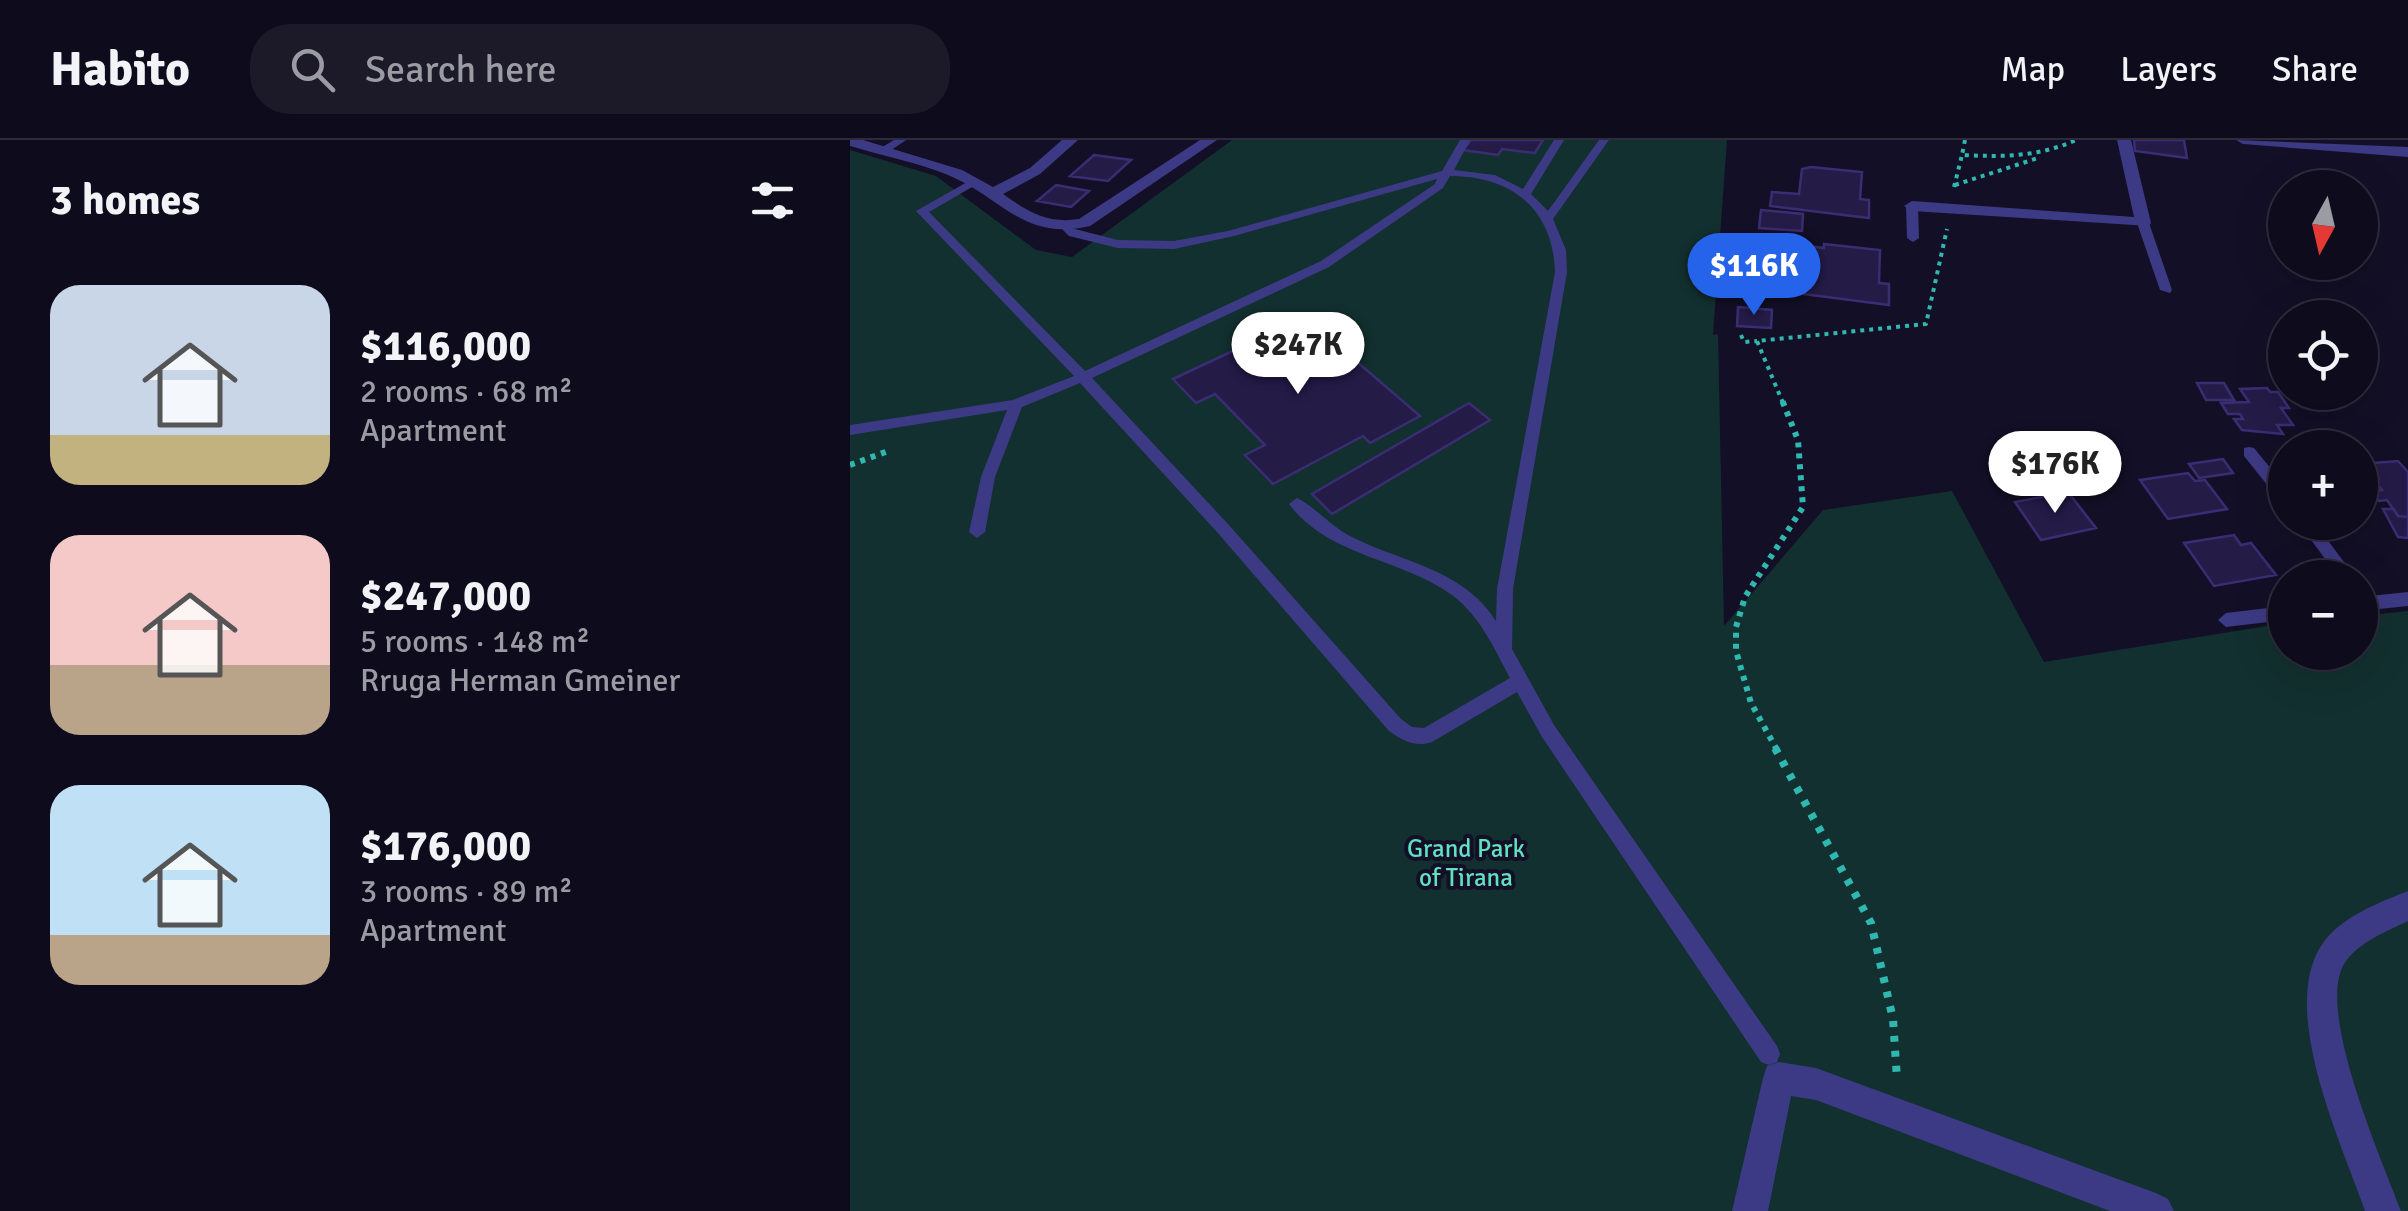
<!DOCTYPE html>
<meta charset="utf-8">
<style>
:root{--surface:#0e0b1c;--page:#1c1929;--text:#f1f3f6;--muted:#9b9ba3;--line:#2e2b3b;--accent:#2563eb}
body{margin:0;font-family:Signika,sans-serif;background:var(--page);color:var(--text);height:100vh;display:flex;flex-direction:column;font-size:38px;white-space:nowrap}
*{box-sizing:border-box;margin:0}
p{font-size:32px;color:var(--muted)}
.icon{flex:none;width:55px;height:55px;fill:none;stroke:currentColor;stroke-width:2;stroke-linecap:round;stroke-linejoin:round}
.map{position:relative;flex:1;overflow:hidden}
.panel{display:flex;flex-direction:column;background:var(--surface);width:850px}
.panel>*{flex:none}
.needle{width:65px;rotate:188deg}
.controls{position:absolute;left:1418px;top:30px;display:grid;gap:20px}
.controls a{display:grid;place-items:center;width:110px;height:110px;border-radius:50%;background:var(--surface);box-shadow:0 10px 40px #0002,0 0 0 2px var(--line);font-size:50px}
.price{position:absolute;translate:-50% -85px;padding:0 22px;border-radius:35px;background:#fff;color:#222;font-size:32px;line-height:65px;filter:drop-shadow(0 2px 5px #0008)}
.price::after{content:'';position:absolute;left:50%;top:60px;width:30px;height:22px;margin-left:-15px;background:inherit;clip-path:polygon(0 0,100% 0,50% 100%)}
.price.selected{background:var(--accent);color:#fff}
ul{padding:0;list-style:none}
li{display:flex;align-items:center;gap:30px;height:250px;padding:0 50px}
li span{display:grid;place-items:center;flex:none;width:280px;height:200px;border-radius:30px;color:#555}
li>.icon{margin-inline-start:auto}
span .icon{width:120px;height:120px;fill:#fffc;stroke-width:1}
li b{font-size:42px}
h2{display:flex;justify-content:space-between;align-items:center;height:120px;padding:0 50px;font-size:42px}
header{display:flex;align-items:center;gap:60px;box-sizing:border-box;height:140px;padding:0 50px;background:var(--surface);border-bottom:2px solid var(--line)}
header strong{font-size:48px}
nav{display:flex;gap:55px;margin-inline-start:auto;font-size:35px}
.search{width:700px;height:90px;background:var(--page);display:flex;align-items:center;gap:25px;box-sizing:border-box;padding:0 35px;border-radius:40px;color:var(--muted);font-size:38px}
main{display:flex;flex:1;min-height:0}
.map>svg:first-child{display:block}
.green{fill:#12302f}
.building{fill:#241b47;stroke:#3b2d73;stroke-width:2.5}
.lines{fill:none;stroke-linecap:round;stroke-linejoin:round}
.path-far2{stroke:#2fb8b0;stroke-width:4;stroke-dasharray:4 5;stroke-linecap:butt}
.path-far1{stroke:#2fb8b0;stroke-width:6;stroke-dasharray:5 6;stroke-linecap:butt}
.path{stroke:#2fb8b0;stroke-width:8;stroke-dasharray:6 9;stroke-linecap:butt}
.service{fill:#3d3a85;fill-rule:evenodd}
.pedestrian{fill:#3d3a85;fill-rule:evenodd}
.minor{fill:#3d3a85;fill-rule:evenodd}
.labels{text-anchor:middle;stroke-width:8;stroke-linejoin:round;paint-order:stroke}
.park-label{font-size:25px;fill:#5fe0c0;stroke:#130f26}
</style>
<header>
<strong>Habito</strong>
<div class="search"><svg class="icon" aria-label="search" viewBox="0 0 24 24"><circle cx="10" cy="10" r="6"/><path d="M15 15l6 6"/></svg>Search here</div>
<nav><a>Map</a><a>Layers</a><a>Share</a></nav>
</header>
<main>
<section class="panel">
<h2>3 homes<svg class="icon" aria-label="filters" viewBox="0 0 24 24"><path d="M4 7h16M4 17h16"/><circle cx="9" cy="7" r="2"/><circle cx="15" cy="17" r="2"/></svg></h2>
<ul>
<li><span style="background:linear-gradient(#c9d6e8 75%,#c2b280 0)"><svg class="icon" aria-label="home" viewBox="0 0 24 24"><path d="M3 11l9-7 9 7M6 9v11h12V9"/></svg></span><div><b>$116,000</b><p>2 rooms · 68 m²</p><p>Apartment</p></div></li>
<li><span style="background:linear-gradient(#f6c9c9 65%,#b9a48a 0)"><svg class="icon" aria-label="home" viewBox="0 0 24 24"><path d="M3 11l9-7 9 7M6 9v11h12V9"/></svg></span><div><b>$247,000</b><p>5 rooms · 148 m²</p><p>Rruga Herman Gmeiner</p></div></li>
<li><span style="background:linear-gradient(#bfe0f5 75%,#b9a48a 0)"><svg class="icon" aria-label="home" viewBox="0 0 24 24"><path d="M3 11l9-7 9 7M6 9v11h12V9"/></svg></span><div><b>$176,000</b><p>3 rooms · 89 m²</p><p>Apartment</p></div></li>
</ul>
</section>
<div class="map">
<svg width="1558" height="1071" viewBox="0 0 1558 1071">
<rect width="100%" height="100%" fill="#130f26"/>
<path class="green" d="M382,0H877L863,195L868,194L874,486L973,370L1102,351L1194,522L1435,483V512H1510V476L1558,471V1071H0V10L86,36L186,110L222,117Z"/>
<path class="building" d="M621,0H693L685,13L652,9L648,15L613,10Z
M1284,0H1334L1337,18L1285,11Z
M244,15L281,20L258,41L220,36Z
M961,27L1012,32L1010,59L1019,60V78L920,66L922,52L949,54L952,29Z
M206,45L239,51L221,67L187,61Z
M911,70L953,74L952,91L909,88Z
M974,104L1030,110L1029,143L1039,144V165L930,151L932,134L961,137L965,107L974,108Z
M888,167L922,170L921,188L887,186Z
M455,177L570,276L520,303L513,296L423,344L395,315L415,305L365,254L346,263L323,239Z
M1347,243H1374L1384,260H1356Z
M1417,248L1420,252H1428L1439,268H1431L1443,285H1427L1433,294L1392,290L1384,279H1393L1390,274H1378L1371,263L1399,262L1390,249Z
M619,263L640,280L482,374L462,354Z
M1373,319L1383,333L1349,338L1339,324Z
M1548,321L1558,332V377L1548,376L1537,360L1529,361L1521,352L1532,350L1510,324Z
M1338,333L1345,341L1355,340L1377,369L1318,379L1290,340Z
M1218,352L1246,388L1191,400L1165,362Z
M1533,369H1544L1548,376L1558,377V398L1548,397Z
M1384,395L1391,405L1401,403L1426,435L1364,446L1334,403Z"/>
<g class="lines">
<path class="path-far2" d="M1115,0L1112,15C1153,17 1188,17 1226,0
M1105,45L1188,18
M1104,47L1112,15
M891,195L894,202L907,201
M933,263L907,201L1076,184L1097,89"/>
<path class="path-far1" d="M0,325L41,310
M927,610L901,563L886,511V487L895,457L953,367L948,300L932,260"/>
<path class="path" d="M925,608L1021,783L1043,879L1047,939"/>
<path class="service" d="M44,0H56L37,13H29V9Z
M610,0H620L604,30L645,35L673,49L704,0H714L681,54L698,71L749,0H759L703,79L716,110L717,132L663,449L662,509L704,585L927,906L930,914L927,922L919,925L911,922L692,597L667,552L582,602C565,608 552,600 539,591L367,392L230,243L172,267L145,337L135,392L127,398L119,392L131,337L157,270L0,295V285L163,260L224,236L66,71L119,41L129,43L79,72L235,231L471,121L585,44L587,39L384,96L324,109L268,108L219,96L211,88L213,86L268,100L324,101L378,91L592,31ZM600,36C662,36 703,69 705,132L647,449L646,481C613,428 549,422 498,395C480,385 465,367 447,358L439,364C479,417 551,418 602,455C630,476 644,508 660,538L574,588L562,587L551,579L378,384L242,238L479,127L593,48Z
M1062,63L1068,66L1069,98L1063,102L1057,98L1056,66Z
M1293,80L1299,83L1322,150L1320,153L1310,150L1287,83Z
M1399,307L1404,308L1435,346V363L1430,361L1394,316V308Z
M1448,382H1464L1506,438H1489Z
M1558,452V466L1510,471V457Z
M1435,466V480L1376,487L1368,480L1376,473Z"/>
<path class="pedestrian" d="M1558,751V781C1537,791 1507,803 1494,824C1466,872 1532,1020 1551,1071H1515C1492,1004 1427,868 1473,803C1491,777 1530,762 1558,751Z
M929,922L966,928L1306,1053L1318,1059L1324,1071H1260L966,960L941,956L918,1071H882L913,938L917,926Z"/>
<path class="minor" d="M0,0H13L112,30L143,47L180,28L212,0H228L190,34L153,54C178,72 198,84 229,79L350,0H367L240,86C173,102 152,57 98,35C67,22 33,16 0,6Z
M1267,0H1281L1301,83L1299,86L1062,71L1054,66L1062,61L1284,77Z
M1386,0L1558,7V17L1393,4Z"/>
</g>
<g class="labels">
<g class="park-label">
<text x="616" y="717">Grand Park<tspan x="616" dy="29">of Tirana</tspan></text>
</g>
</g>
</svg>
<div class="controls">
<a><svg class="needle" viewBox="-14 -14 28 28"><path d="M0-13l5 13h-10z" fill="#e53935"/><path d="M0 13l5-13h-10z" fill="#9b9ba3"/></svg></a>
<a><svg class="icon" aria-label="locate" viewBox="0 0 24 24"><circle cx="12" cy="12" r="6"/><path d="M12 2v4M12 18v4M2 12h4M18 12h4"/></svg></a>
<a>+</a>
<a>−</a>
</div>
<b class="price selected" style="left:904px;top:178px">$116K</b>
<b class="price" style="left:448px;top:257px">$247K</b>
<b class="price" style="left:1205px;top:376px">$176K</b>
</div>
</main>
